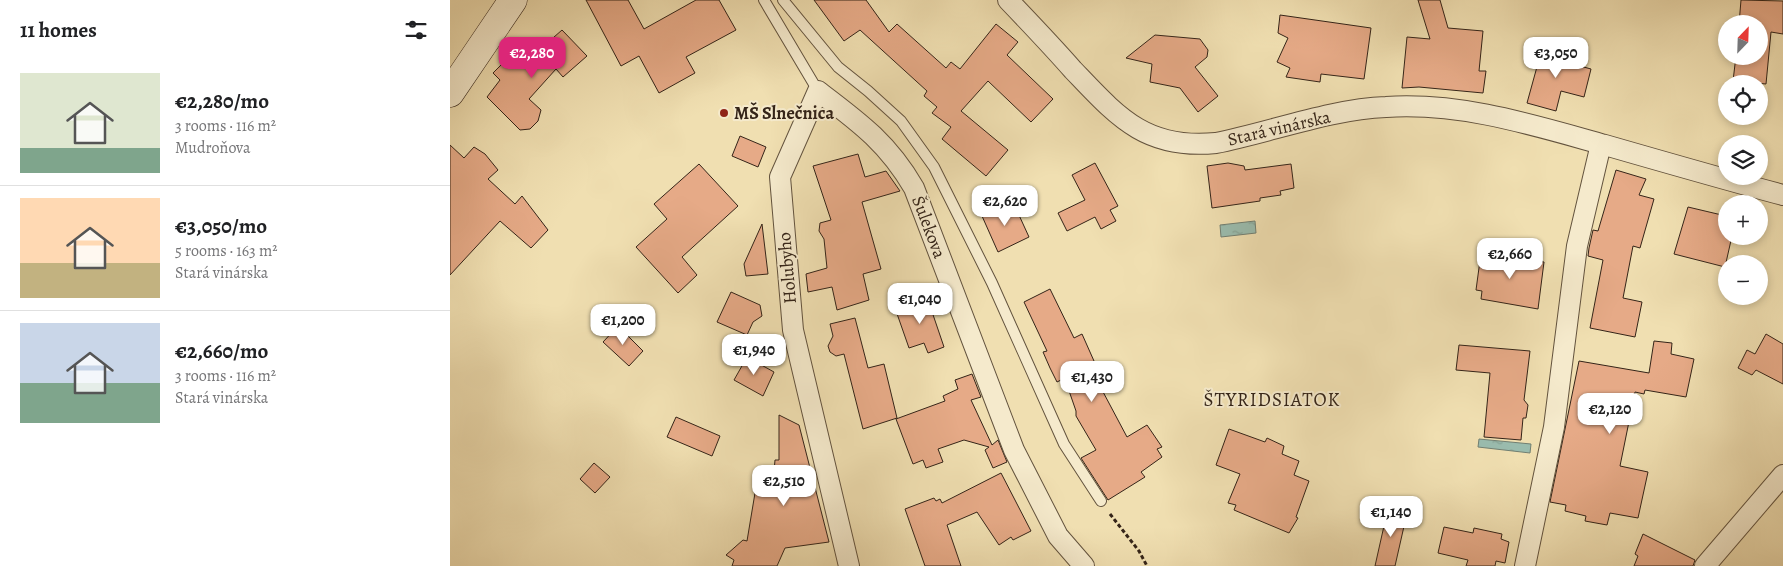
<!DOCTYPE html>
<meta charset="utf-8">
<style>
:root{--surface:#fff;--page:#f6f6f6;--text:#202124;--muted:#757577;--line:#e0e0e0;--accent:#db2777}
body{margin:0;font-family:Alegreya,serif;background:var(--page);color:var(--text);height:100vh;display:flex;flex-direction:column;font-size:19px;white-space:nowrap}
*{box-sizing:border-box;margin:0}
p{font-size:16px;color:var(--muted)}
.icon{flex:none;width:28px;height:28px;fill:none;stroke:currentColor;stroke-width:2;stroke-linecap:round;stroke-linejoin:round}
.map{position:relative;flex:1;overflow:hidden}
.drawer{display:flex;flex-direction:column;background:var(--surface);width:450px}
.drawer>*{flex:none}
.needle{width:32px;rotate:23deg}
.fabs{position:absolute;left:1268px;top:15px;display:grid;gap:10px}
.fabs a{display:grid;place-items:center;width:50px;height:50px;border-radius:50%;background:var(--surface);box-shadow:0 2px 8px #0003;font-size:25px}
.price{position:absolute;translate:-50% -42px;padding:0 11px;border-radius:10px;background:#fff;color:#222;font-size:16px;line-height:32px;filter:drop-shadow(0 1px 2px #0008)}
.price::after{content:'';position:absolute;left:50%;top:30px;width:15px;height:11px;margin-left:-8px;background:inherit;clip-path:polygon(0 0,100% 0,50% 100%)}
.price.on{background:var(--accent);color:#fff}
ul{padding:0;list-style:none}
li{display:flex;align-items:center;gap:15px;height:125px;padding:0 20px}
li+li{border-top:1px solid var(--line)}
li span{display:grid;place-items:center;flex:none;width:140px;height:100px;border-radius:0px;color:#555}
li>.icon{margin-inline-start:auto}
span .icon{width:60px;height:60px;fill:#fffc;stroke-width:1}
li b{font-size:21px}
h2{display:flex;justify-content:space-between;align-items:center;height:60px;padding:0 20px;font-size:21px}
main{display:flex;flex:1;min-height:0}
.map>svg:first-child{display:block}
.water{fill:url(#water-ripples);stroke:#717f72}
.building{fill:#e6aa87;stroke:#342418}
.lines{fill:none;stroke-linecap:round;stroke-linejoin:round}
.lane-casing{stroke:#63533e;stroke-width:12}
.street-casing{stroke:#63533e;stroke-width:22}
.secondary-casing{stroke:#342418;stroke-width:29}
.path{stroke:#342418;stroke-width:3;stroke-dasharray:4 2.5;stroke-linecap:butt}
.lane{stroke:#f5eacc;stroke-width:10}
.street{stroke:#f5eacc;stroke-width:20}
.secondary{stroke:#f5eacc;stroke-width:28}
.poi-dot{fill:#8f2418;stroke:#f5eacc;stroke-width:2}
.labels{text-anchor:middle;stroke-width:4;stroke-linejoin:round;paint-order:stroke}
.poi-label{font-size:18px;font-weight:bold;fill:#342418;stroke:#f5eacc;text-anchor:start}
.street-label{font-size:18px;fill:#342418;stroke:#f5eacc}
.neighbourhood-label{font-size:19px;letter-spacing:1px;fill:#342418;stroke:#f5eacc}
</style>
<main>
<section class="drawer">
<h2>11 homes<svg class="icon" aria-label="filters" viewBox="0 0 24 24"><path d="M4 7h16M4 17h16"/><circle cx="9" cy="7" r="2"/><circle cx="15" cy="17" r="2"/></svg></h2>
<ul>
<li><span style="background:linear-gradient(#dfe7d0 75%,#7fa58c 0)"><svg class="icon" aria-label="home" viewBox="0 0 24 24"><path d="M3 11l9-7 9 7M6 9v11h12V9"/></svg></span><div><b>€2,280/mo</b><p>3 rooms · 116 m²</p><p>Mudroňova</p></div></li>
<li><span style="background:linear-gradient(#ffd9b3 65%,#c2b280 0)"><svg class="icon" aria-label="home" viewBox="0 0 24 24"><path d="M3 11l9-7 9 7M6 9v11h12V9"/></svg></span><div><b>€3,050/mo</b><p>5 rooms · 163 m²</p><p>Stará vinárska</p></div></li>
<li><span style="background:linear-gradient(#c9d6e8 60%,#7fa58c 0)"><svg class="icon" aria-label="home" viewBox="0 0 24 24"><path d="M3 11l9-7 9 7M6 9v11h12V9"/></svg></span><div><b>€2,660/mo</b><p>3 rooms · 116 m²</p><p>Stará vinárska</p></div></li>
</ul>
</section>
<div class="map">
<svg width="1333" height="566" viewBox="0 0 1333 566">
<defs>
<pattern id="water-ripples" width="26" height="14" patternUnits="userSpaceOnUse" patternTransform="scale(1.25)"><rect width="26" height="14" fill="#9abcae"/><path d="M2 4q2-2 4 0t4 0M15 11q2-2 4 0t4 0" fill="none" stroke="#85a195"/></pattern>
</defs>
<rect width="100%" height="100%" fill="#f0dfb1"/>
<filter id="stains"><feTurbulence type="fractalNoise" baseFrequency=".004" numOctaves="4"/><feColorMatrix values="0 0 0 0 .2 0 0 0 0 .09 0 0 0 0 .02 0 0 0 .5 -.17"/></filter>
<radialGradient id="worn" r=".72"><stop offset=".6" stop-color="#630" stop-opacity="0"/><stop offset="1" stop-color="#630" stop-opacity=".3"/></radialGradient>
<path class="water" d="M805,221L806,233L771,237L770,225Z
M1029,439L1081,444L1080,453L1028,447Z"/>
<path class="building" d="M136,0H178L194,29L246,0H269L286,30L236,57L245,73L209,93L189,56L171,66Z
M364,0H416L439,32L447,24L496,68L501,62L510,69L546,24L568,42L557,55L603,99L581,122L538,81L511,111L558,150L536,176L492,139L501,127L482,113L487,107L474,96L477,91L410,30L394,41Z
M968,0H990L998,28L1033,31L1029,71H1036L1033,93L969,87L952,88L957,37L980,39Z
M1291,0L1333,1V34L1321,32L1316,84L1283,81L1286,56H1309V24H1289Z
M830,15L921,28L914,79L871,74L870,82L836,77L840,68L827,62L838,38L828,33Z
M112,30L137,56L113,77L106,69L79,99L91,110L88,121L80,129L70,130L37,97L50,80L43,73L59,57L70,67Z
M705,35L750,39L758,50L757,57L745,67L768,96L748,112L730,88L700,82L702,64L676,58Z
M1093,45L1115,51L1112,61L1141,69L1134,97L1111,91L1106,111L1077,103Z
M290,136L316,147L308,167L282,156Z
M0,145L14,158L24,147L35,154L48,170L38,179L65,204L72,196L98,230L81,248L50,221L0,275Z
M408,154L415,177L436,171L450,191L412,202L431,269L413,274L419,300L387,310L382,287L358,292L356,274L377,268L374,239L369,231L370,223L381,220L363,166Z
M645,163L668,206L660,210L666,221L651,229L645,217L617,231L608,213L635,200L622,175Z
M778,163L794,166L795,170L841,164L844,188L830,191L831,195L810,198V201L762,208L757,166Z
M249,164L288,206L232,257L247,275L228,293L186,247L217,219L204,204Z
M1166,170L1196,179L1189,195L1204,199L1190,248L1183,246L1173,298L1192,302L1185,337L1140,328L1153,260L1138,256L1139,248L1143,230L1148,231Z
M563,202L579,237L548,252L532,216Z
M1238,207L1276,216V236H1282L1275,267L1224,254Z
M312,224L318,274L296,276L294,264Z
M1031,253L1094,262L1088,309L1031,299L1032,291L1026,290Z
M600,289L624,338L632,334L648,370L643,373L677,437L697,425L712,447L707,449L712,457L691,472L695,477L658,500L631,458L646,450L626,416V411L617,385L614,386L611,380L607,382L600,368L593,352L597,351L574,302Z
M281,292L310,305L312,316L303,322L297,335L267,322Z
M477,297L494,347L478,353L474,343L459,348L445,308Z
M405,318L418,368L434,364L447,418L413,429L394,354L386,356L380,352L378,346L383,336L380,324Z
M168,326L193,351L179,366L153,342Z
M1316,334L1333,344V384L1306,370L1302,375L1288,368L1297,350L1305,354Z
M1204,341L1222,343L1221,354L1244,359L1236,397L1195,390L1194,394L1185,392L1170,466L1198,472L1188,518L1160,513L1157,525L1135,521L1136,516L1115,511L1116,505L1100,502L1129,361L1199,373Z
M1009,345L1080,351L1074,400L1078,405L1076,418H1073L1071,440L1034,437L1040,373L1006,370Z
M297,357L324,372L313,396L284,380Z
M522,374L531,397L521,400L542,445L548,440L557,462L543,468L535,450L539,447L514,440L488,449L493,462L476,468L473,460L463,464L446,419L495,401L493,396L508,389L505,380Z
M329,415L349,425L379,542L335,548L327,566H282L284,560L276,555L293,540L297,541L305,493L322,495L325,460H329Z
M226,417L270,436L262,456L217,437Z
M779,429L815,442L817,438L834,446L832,454L849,461L844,475L859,481L846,517L848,518L839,533L784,510L786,505L778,503L790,474L766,465Z
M144,463L160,477L145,493L130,479Z
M551,473L581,531L563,540L561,537L549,545L527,512L497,525L511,566H475L455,509L484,498L486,501L490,499L492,503Z
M938,508L957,513L945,566H925Z
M994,527L1023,533L1024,528L1052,534L1051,539L1059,542L1055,563L1046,561L1045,566H1016L1018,560L988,553Z
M1193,534L1245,560L1243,566H1184L1188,556L1185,554Z"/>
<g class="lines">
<g class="lane-casing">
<path id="lane" d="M314,0L368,91
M333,0L388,67L418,91L451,121L484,167L542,283L614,444L651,501"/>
</g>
<g class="street-casing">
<path id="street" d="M558,0C580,23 602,46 623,70C667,116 695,150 766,143C821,132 881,109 936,107C1011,102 1083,125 1155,145C1214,162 1273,179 1333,195
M399,566L343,330L330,177L368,91C409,122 438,143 464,188L564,450L608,536L634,566
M1075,566L1104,427L1127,246L1151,144
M1255,566L1333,475"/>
</g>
<g class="secondary-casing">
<path id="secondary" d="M0,93L63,0"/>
</g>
<path class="path" d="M660,514L689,551L697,566"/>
<use href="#lane" class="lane"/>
<use href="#street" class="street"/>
<use href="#secondary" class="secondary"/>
</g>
<circle class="poi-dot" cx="274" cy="113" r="5"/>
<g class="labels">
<g class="poi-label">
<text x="284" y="119">MŠ Slnečnica</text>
</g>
<g class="street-label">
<text transform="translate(829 128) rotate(-13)" y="6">Stará vinárska</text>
<text transform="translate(479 227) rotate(69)" y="6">Šulekova</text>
<text transform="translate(337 268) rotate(-95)" y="6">Holubyho</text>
</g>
<g class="neighbourhood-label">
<text x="822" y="406">ŠTYRIDSIATOK</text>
</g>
</g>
<rect width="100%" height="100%" filter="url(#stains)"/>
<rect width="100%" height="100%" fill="url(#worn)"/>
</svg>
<div class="fabs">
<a><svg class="needle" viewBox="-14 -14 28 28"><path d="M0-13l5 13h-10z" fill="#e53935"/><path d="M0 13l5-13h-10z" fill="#757577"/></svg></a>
<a><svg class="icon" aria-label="locate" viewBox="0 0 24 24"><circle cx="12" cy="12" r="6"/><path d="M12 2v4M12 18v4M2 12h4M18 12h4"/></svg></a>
<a><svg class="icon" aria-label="layers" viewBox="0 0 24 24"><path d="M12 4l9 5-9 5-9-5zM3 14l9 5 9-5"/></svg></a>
<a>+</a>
<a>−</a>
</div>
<b class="price on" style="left:82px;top:79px">€2,280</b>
<b class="price" style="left:1106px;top:79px">€3,050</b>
<b class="price" style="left:555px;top:227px">€2,620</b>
<b class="price" style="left:1060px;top:280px">€2,660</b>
<b class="price" style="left:470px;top:325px">€1,040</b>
<b class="price" style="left:173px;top:346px">€1,200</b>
<b class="price" style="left:304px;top:376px">€1,940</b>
<b class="price" style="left:642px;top:403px">€1,430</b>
<b class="price" style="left:1160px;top:435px">€2,120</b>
<b class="price" style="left:334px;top:507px">€2,510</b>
<b class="price" style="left:941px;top:538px">€1,140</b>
</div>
</main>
